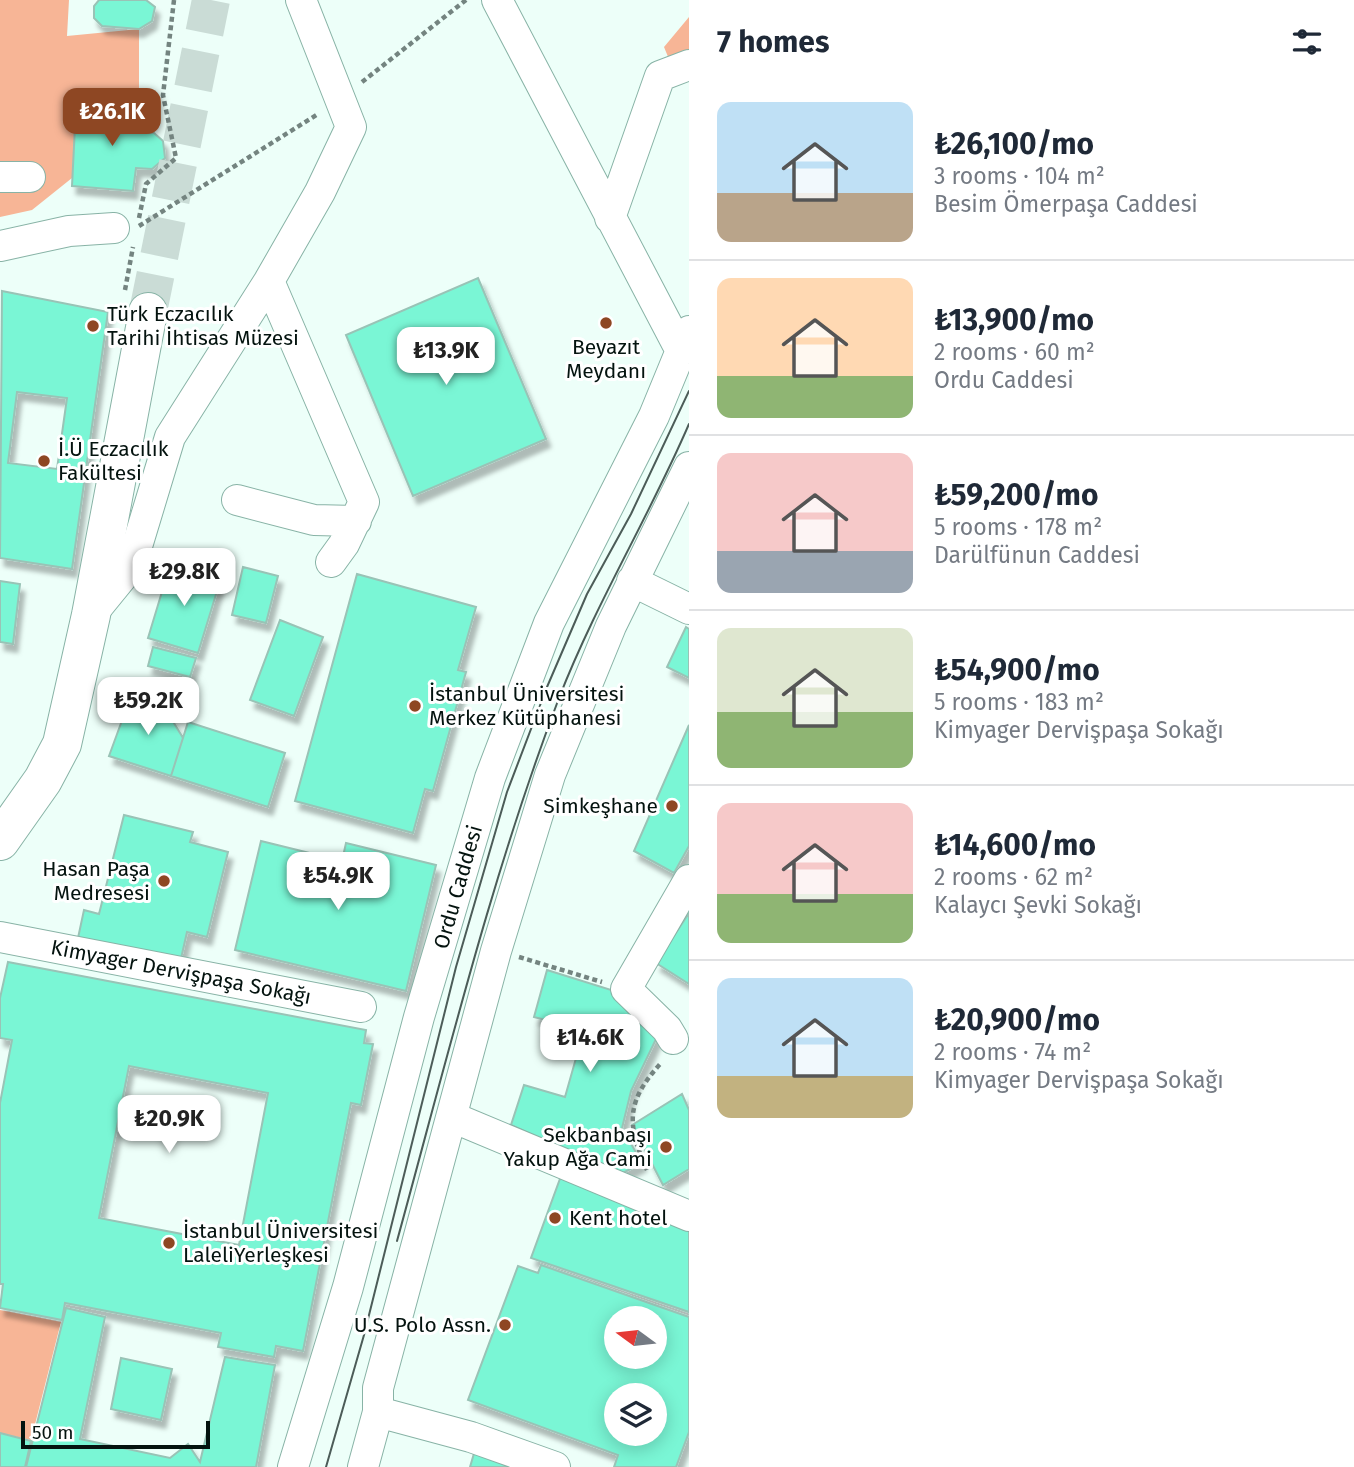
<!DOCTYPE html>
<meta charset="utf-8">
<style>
:root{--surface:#fff;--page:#f2f2f3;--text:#1f2937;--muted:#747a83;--line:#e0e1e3;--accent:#8e4723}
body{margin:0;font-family:"Fira Sans",sans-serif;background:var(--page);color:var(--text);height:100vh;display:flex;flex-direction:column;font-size:26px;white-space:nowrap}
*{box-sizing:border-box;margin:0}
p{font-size:23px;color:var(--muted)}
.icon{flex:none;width:38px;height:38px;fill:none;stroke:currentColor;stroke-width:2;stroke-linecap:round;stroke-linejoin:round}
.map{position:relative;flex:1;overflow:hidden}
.panel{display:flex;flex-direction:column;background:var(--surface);width:665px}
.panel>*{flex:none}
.needle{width:46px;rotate:285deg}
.tools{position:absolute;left:604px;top:1306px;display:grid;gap:14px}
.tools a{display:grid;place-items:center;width:63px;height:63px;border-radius:50%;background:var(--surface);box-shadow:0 4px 18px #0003;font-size:35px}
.scale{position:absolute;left:21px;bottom:18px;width:189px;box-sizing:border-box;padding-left:7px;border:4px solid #04130f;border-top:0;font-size:19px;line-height:24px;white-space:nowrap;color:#04130f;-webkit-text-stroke:5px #fff;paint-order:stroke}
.price{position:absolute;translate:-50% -60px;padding:0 16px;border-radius:14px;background:#fff;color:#222;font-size:23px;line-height:46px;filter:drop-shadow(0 2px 4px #0008)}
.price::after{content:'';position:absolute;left:50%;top:42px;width:21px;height:16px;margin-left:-10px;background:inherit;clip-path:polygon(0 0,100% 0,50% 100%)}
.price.selected{background:var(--accent);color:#fff}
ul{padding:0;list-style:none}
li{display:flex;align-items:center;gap:21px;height:175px;padding:0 28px}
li+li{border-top:2px solid var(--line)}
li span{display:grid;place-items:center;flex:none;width:196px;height:140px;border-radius:14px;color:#555}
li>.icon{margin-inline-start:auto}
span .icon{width:84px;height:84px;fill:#fffc;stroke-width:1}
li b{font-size:30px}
h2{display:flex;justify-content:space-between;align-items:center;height:84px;padding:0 28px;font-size:30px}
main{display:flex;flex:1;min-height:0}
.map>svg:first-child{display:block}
.green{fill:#f7b596}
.building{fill:#7af6d5;stroke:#99c3b6;stroke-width:2;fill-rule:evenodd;filter:url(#shadow)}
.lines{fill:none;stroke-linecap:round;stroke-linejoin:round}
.major-tunnel{stroke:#cadcd6;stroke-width:38;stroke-dasharray:38 19;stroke-linecap:butt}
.minor-casing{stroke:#88b3a6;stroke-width:32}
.major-casing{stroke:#88b3a6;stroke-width:40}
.path{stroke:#748480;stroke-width:4.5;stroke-dasharray:5 3.5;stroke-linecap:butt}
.minor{stroke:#fff;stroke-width:30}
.major{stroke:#fff;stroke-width:38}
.tram{stroke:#4c5c58;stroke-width:2}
.poi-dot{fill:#8e4723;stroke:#fff;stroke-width:2.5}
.labels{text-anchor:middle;stroke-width:6;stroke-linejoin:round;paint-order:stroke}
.poi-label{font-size:21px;fill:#04130f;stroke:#fff;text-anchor:start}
.street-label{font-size:21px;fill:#04130f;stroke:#fff}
</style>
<main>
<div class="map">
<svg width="689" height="1467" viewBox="0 0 689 1467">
<defs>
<filter id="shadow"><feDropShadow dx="4.5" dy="8" stdDeviation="2" flood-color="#0004"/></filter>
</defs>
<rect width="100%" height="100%" fill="#edfff9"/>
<path class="green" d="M0,0H69L67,36L139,29V108L76,107L72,178L32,210L0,217Z
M689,17V55L671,64L664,47Z
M0,1310L61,1322L31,1440L0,1433Z"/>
<path class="building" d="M99,0H146L155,7L152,21L139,29L102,26L94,18V6Z
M76,107L139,108L141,132L154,133L163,141L165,158L152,169L136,168L133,191L72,186Z
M478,278L546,439L413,496L346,335Z
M2,291L108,312L72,569L0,558ZM17,392L67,398L57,469L8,463Z
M171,562L221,578L198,653L148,638Z
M243,567L278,576L266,623L232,615Z
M357,574L476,607L458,670L466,672L433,791L425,789L413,833L295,801Z
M0,581L20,584L13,644L0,642Z
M280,620L323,637L294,716L250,700Z
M686,627L689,629V678L667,667Z
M153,647L196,658L190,677L148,666Z
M131,696L163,705L183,738L171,776L109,756Z
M188,722L285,753L268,807L171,776Z
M689,725V846L674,873L634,851Z
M124,815L193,832L190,842L228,852L207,937L187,932L180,963L78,938L84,910L99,914Z
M261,841L342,861L346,843L436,865L406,991L235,950Z
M689,913V984L656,963Z
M8,962L366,1030L364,1043L373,1044L361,1105L351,1103L303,1351L276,1346L274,1357L218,1347L221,1333L65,1303L62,1320L0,1308L3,1284H0V1103L12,1040L0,1038V998ZM129,1066L268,1093L239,1245L99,1218Z
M547,970L621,993L657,1037L631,1091L622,1128L642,1163L619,1175L511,1125L524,1085L565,1097L584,1030L534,1017Z
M682,1094L689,1110V1169L663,1185L632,1125Z
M561,1176L644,1204L641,1213L689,1229V1312L531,1258Z
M541,1265L689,1317V1432L676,1467H614L618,1455L468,1400L518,1266L538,1273ZM616,1318H654V1356H616ZM616,1395H654V1433H616Z
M66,1308L105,1317L80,1439L170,1458L188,1444L200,1462L225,1357L249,1361L275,1365L256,1467H26Z
M121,1358L172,1369L161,1420L111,1409Z
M0,1433L31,1441L25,1467H0Z
M475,1450L530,1467H470Z"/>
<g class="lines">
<path class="major-tunnel" d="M148,312L211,0"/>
<g class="minor-casing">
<path id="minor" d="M497,0L681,351
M0,177H30
M610,218L660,76L689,65
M0,246L69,231L114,228
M269,281L364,502L344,544L331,562
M237,500L314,520L356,521
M632,581L689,609
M91,615L131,566L170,437L269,281L320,192L351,127L301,0
M0,937L361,1007
M673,1039L667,1029L626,989L689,880
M452,1117L689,1216
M378,1412L471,1437L555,1467
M293,1467L348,1287L419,1017L490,778L549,623L654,416L689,331
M363,1467L378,1412V1388L496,951L550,775L611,626L689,467"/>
</g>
<g class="major-casing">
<path id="major" d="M0,841L43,780L62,744L91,615L148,312"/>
</g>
<path class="path" d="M362,82L466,0
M139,218L146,184L176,158L163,95L174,0
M139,226L318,114
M125,290L133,247
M519,957L602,982
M647,1170C626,1123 626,1101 662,1062"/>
<use href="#minor" class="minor"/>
<use href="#major" class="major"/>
<path class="tram" d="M397,1241C447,1059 492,874 559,698C596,603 649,517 689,424
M326,1467L364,1335L456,967L507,792L547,687L587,594L631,514L689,391"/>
</g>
<g class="poi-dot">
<circle cx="606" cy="323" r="7"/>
<circle cx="93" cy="326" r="7"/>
<circle cx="44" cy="461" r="7"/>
<circle cx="415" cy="706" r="7"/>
<circle cx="672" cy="806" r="7"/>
<circle cx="164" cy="881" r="7"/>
<circle cx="666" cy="1147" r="7"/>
<circle cx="555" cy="1218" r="7"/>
<circle cx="169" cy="1243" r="7"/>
<circle cx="505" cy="1325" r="7"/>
</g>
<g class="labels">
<g class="poi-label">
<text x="107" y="321">Türk Eczacılık<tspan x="107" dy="24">Tarihi İhtisas Müzesi</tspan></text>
<text x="606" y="354" text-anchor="middle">Beyazıt<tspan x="606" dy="24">Meydanı</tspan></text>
<text x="58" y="456">İ.Ü Eczacılık<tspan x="58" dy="24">Fakültesi</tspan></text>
<text x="429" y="701">İstanbul Üniversitesi<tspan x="429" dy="24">Merkez Kütüphanesi</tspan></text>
<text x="658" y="813" text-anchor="end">Simkeşhane</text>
<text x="150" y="876" text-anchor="end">Hasan Paşa<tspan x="150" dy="24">Medresesi</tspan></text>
<text x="652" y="1142" text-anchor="end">Sekbanbaşı<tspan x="652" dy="24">Yakup Ağa Cami</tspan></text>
<text x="569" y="1225">Kent hotel</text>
<text x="183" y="1238">İstanbul Üniversitesi<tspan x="183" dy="24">LaleliYerleşkesi</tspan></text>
<text x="491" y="1332" text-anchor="end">U.S. Polo Assn.</text>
</g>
<g class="street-label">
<text transform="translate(458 887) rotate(-74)" y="7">Ordu Caddesi</text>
<text transform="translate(181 972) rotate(11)" y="7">Kimyager Dervişpaşa Sokağı</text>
</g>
</g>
</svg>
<div class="tools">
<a><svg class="needle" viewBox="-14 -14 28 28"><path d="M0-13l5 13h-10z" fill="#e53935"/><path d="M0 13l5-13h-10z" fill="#747a83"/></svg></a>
<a><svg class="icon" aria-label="layers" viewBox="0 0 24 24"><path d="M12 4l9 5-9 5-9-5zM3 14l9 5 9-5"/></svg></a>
</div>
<div class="scale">50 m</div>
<b class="price selected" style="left:112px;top:148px">₺26.1K</b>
<b class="price" style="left:446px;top:387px">₺13.9K</b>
<b class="price" style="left:184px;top:608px">₺29.8K</b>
<b class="price" style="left:148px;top:737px">₺59.2K</b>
<b class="price" style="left:338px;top:912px">₺54.9K</b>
<b class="price" style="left:590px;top:1074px">₺14.6K</b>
<b class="price" style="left:169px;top:1155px">₺20.9K</b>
</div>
<section class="panel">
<h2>7 homes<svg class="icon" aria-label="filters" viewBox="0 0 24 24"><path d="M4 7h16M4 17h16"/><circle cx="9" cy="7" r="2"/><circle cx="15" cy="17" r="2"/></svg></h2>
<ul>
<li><span style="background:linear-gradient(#bfe0f5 65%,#b9a48a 0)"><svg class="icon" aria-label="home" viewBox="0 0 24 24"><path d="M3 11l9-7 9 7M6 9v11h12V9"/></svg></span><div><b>₺26,100/mo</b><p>3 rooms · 104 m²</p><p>Besim Ömerpaşa Caddesi</p></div></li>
<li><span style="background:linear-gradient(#ffd9b3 70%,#8fb573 0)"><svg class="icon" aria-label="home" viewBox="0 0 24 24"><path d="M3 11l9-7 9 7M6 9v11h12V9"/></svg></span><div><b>₺13,900/mo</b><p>2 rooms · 60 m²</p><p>Ordu Caddesi</p></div></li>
<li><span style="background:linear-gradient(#f6c9c9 70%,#9aa5b1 0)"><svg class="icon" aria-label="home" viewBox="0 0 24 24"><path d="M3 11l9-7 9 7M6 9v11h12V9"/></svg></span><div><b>₺59,200/mo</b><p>5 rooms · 178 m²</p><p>Darülfünun Caddesi</p></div></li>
<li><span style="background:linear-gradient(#dfe7d0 60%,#8fb573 0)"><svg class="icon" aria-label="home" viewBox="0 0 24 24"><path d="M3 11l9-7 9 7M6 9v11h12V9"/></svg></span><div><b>₺54,900/mo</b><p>5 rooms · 183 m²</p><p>Kimyager Dervişpaşa Sokağı</p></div></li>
<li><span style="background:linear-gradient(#f6c9c9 65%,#8fb573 0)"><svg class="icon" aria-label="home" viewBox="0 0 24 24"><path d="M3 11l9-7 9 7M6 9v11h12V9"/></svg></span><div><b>₺14,600/mo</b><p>2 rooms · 62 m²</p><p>Kalaycı Şevki Sokağı</p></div></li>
<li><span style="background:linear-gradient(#bfe0f5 70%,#c2b280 0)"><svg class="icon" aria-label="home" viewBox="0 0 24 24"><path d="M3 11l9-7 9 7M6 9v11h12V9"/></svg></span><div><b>₺20,900/mo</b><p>2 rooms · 74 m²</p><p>Kimyager Dervişpaşa Sokağı</p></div></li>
</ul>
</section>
</main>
